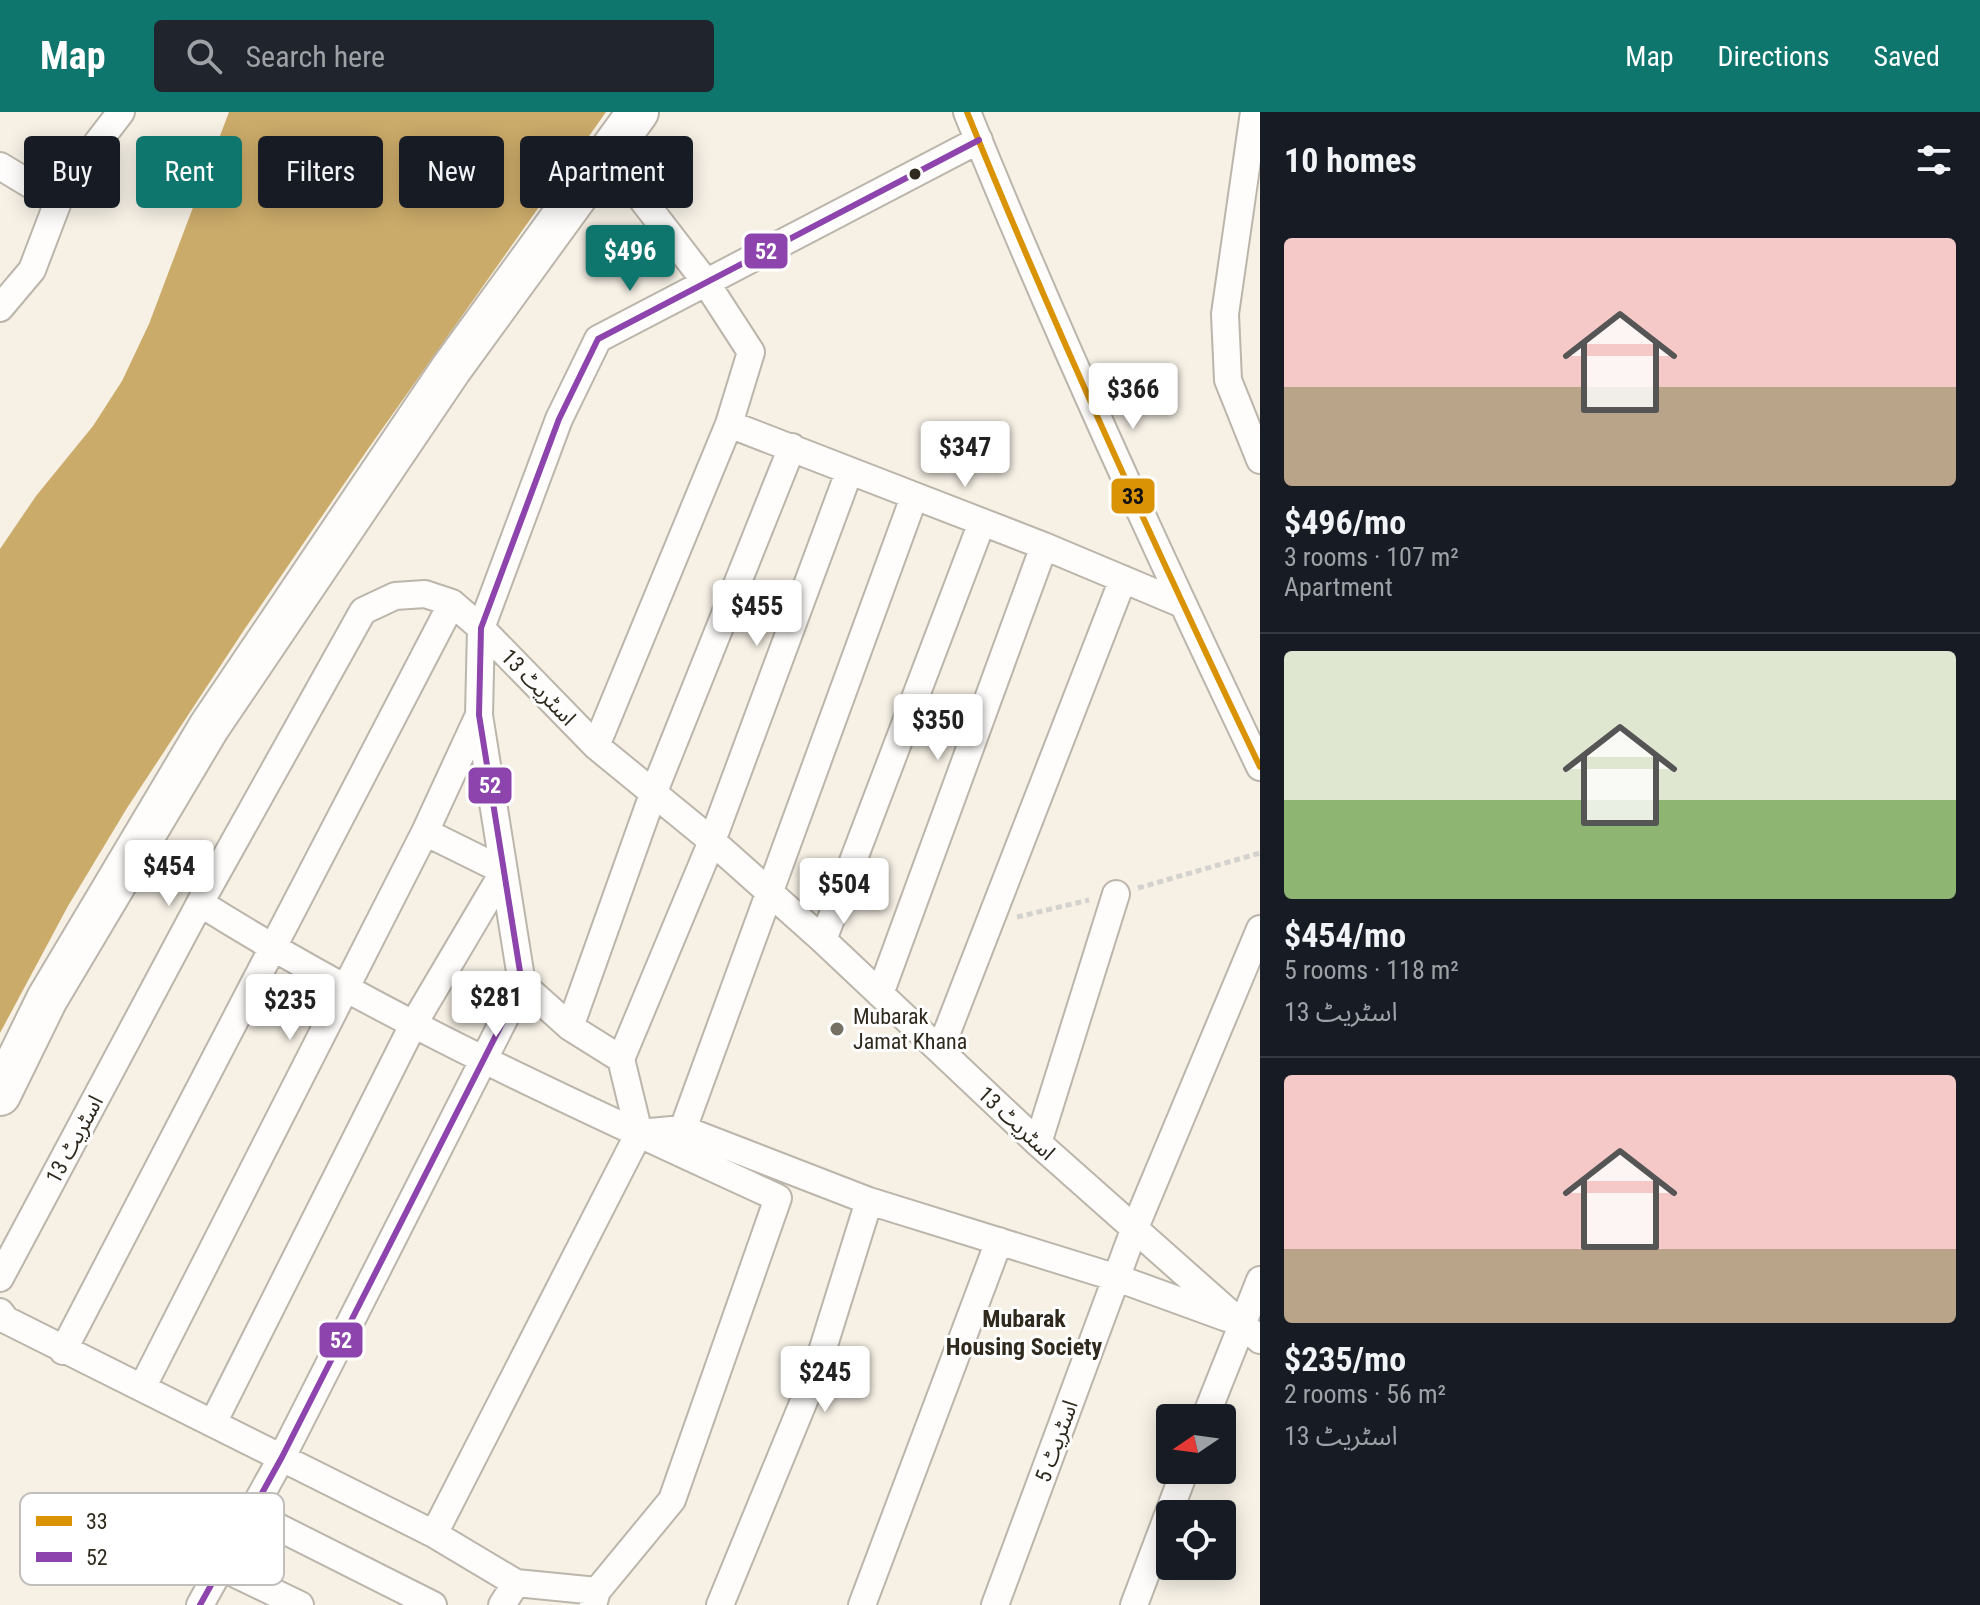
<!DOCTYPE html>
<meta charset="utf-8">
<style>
:root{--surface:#171b24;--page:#20242c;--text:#f1f3f6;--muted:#9ea1a6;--line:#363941;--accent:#0f766e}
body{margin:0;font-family:"Roboto Condensed","Noto Sans Arabic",sans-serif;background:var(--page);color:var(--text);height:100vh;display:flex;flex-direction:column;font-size:30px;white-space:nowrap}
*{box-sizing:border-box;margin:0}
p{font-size:26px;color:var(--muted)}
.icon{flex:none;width:44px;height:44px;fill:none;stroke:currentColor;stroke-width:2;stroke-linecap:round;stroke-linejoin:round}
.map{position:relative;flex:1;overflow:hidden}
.panel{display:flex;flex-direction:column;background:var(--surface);width:720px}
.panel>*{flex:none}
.guide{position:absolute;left:24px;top:24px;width:760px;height:72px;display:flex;gap:16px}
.needle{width:52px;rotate:257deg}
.controls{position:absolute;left:1156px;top:1292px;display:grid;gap:16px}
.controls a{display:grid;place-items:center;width:80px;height:80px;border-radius:8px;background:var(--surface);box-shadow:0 4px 20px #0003;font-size:40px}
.price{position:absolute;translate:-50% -68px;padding:0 18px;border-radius:8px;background:#fff;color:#222;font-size:26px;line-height:52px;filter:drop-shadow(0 2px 4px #0008)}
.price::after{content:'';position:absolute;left:50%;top:48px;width:24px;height:18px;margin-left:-12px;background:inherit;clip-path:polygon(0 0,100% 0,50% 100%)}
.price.on{background:var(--accent);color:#fff}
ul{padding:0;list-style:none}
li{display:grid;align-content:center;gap:16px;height:424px;padding:0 24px}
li+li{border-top:2px solid var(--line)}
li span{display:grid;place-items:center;height:248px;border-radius:8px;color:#555}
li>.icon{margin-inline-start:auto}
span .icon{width:144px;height:144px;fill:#fffc;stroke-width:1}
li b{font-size:34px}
h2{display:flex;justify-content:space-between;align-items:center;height:96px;padding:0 24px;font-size:34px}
.tag{padding:0 28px;border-radius:8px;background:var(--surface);box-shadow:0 4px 20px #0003;font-size:28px;line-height:72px}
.tag.on{background:var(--accent);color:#fff}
header{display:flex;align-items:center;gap:48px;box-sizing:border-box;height:112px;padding:0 40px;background:var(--accent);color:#fff}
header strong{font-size:38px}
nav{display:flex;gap:44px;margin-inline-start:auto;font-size:28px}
.search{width:560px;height:72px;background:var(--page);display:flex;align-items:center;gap:20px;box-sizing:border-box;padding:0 28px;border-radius:8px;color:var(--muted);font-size:30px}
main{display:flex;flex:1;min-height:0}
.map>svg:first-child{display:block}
.water{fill:#cbab6a}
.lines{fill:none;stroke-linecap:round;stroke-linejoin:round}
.street-casing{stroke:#bbb5ab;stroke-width:30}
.primary-casing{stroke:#bbb5ab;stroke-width:44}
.path{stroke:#d4d2cf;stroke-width:5;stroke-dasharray:6 4;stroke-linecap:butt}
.street{stroke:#fefdfb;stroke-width:26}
.primary{stroke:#fefdfb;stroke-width:40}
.bus-1-casing{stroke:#fff;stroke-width:12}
.bus-2-casing{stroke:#fff;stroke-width:12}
.bus-1{stroke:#d99304;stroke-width:6}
.bus-2{stroke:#8e44ad;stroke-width:6}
.bus-dot{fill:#302a1e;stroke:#fff;stroke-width:3}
.poi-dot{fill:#756f64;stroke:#fff;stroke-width:3}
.labels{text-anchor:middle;stroke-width:6;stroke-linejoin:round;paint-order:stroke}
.street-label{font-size:22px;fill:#302a1e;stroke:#fff}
.poi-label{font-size:22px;fill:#302a1e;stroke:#fff;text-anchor:start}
.neighbourhood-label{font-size:24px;font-weight:bold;fill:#302a1e;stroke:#fff}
.key{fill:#fff;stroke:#c1bfbc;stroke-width:2}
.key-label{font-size:22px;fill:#302a1e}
.line-badge{stroke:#fff;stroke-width:3}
.badge-label{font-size:22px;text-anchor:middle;font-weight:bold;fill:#fff}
.pale-badge-label{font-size:22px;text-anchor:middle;font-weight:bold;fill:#111}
</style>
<header>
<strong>Map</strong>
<div class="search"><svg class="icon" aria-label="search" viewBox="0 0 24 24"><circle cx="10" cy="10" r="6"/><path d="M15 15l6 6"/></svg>Search here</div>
<nav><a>Map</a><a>Directions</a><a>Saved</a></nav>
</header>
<main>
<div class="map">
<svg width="1260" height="1493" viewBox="0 0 1260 1493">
<rect width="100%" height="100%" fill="#f6f0e5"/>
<path class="water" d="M229,0H606L368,337L244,518L127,696L68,794L0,921V437L36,384L93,314L122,269L149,212Z"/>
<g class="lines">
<g class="street-casing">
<path id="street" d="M967,0C1057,222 1157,439 1260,655
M1254,0L1225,202L1228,268L1260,348
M0,54L58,89
M0,196L32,158L64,74L121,0
M729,312L1044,434L1182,492
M596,634L729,312L751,240L705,169L608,43
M200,791C384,907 581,995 778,1086L672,1388L597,1479L593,1493
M823,828L982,410
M522,872L570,915L653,682L792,335
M880,882L1044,434
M570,915L621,947
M940,938L1123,467
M683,1017L869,1089L1117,1166L1227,1206
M639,1021L683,1017L914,385
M1038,1031L1116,782
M0,1166L200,791L363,499L395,484L425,482L452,491L481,516L596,634L712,729L823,828L1038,1031L1260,1228
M0,1200L6,1208L434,1422L516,1471L597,1479
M63,1239L452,491
M142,1276L425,720L479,603
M1205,1306L1260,1168
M213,1311L413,913L504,759L425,720
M250,1401L433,1493
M434,1422L639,1021L621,947L712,729L849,360
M221,1455L300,1493
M200,1493L282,1345L522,872L479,603L481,516L559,307L598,227L979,28
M502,1493L516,1471
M720,1493L815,1262L869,1089
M862,1493L999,1129
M995,1493L1134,1118L1260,817
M1134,1493L1185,1358"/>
</g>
<g class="primary-casing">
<path id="primary" d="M0,983L47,887L209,615L451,257L638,0"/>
</g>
<path class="path" d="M1138,776L1260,741
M1017,805L1089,788"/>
<use href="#street" class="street"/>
<use href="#primary" class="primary"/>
<g class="bus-1-casing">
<path id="bus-1" d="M967,0C1057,222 1157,439 1260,655"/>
</g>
<g class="bus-2-casing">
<path id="bus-2" d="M200,1493L282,1345L522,872L479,603L481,516L559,307L598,227L979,28"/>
</g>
<use href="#bus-1" class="bus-1"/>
<use href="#bus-2" class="bus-2"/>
</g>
<circle class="bus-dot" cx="915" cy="62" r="7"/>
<circle class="poi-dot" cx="837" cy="917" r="8"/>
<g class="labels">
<g class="street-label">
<text transform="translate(539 575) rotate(46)" y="8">اسٹریٹ 13</text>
<text transform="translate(1017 1011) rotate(43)" y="8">اسٹریٹ 13</text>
<text transform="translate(74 1027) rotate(-62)" y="8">اسٹریٹ 13</text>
<text transform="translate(1056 1329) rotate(-70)" y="8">اسٹریٹ 5</text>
</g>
<g class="poi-label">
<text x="853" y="912">Mubarak<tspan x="853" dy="25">Jamat Khana</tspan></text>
</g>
<g class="neighbourhood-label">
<text x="1024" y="1215">Mubarak<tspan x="1024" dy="28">Housing Society</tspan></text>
</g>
</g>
<rect x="20" y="1381" width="264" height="92" rx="12" class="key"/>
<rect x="36" y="1404" width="36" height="10" fill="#d99304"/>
<rect x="36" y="1440" width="36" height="10" fill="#8e44ad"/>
<g class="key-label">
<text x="86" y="1417">33</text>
<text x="86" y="1453">52</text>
</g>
<g class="line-badge">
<rect x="743" y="120" width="46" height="38" rx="8" fill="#8e44ad"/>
<rect x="1110" y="365" width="46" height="38" rx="8" fill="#d99304"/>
<rect x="467" y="654" width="46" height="39" rx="8" fill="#8e44ad"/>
<rect x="318" y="1209" width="46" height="38" rx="8" fill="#8e44ad"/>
</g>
<g class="badge-label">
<text x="766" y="147">52</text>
<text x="490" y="681">52</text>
<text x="341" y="1236">52</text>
</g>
<g class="pale-badge-label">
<text x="1133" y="392">33</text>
</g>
</svg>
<div class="controls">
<a><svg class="needle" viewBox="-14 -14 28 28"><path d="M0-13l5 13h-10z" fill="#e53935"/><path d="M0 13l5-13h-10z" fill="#9ea1a6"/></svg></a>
<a><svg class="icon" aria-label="locate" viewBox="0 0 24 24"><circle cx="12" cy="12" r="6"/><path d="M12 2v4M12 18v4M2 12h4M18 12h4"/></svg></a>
</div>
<b class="price on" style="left:630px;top:181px">$496</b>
<b class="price" style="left:1133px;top:319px">$366</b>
<b class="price" style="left:965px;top:377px">$347</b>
<b class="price" style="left:757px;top:536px">$455</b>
<b class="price" style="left:938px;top:650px">$350</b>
<b class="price" style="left:169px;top:796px">$454</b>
<b class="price" style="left:844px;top:814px">$504</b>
<b class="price" style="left:496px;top:927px">$281</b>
<b class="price" style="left:290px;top:930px">$235</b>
<b class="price" style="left:825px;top:1302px">$245</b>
<div class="guide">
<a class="tag">Buy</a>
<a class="tag on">Rent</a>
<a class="tag">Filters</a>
<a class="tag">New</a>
<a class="tag">Apartment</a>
</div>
</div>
<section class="panel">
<h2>10 homes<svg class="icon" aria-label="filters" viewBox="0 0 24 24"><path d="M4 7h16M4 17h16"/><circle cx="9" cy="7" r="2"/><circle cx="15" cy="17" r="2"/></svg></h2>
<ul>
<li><span style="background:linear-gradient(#f6c9c9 60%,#b9a48a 0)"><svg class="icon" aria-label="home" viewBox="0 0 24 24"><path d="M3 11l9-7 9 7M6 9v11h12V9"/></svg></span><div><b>$496/mo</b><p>3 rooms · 107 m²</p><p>Apartment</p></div></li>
<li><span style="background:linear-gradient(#dfe7d0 60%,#8fb573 0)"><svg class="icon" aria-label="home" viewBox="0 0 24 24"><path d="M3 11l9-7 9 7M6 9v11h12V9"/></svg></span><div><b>$454/mo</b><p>5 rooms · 118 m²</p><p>اسٹریٹ 13</p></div></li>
<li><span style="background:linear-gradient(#f6c9c9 70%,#b9a48a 0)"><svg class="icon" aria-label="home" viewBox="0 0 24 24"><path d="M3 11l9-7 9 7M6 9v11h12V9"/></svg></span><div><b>$235/mo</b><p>2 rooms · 56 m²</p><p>اسٹریٹ 13</p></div></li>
</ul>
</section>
</main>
